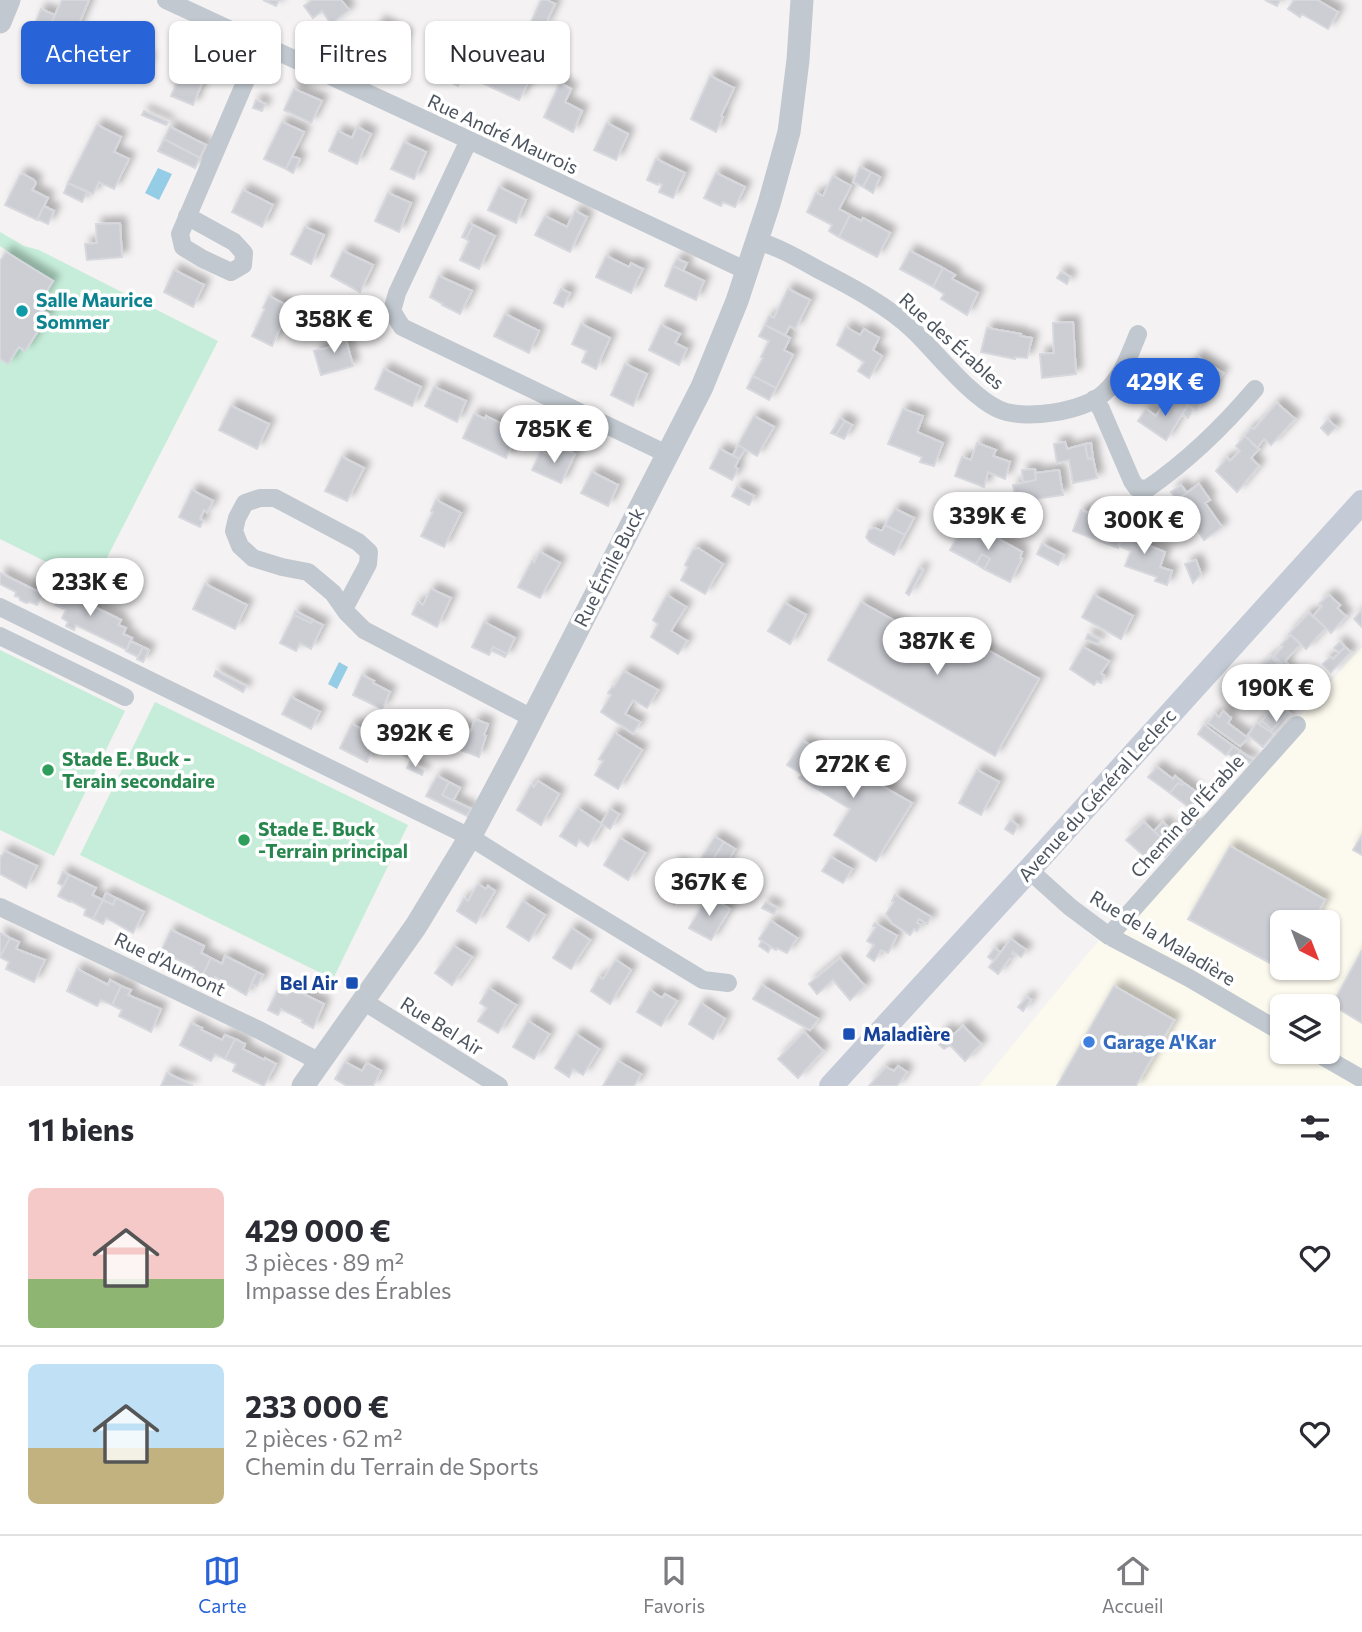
<!DOCTYPE html>
<html lang="fr">
<meta charset="utf-8">
<style>
:root{--surface:#fff;--page:#f2f2f3;--text:#2b2b33;--muted:#7c7c81;--line:#e1e1e2;--accent:#2863d8}
body{margin:0;font-family:Commissioner,sans-serif;background:var(--page);color:var(--text);height:100vh;display:flex;flex-direction:column;font-size:26px;white-space:nowrap}
*{box-sizing:border-box;margin:0}
p{font-size:23px;color:var(--muted)}
.icon{flex:none;width:38px;height:38px;fill:none;stroke:currentColor;stroke-width:2;stroke-linecap:round;stroke-linejoin:round}
.map{position:relative;height:1086px;overflow:hidden}
.details{display:flex;flex-direction:column;background:var(--surface);flex:1}
.details>*{flex:none}
.hud{position:absolute;left:21px;top:21px;width:700px;height:63px;display:flex;gap:14px}
.needle{width:46px;rotate:138deg}
.buttons{position:absolute;left:1270px;top:910px;display:grid;gap:14px}
.buttons a{display:grid;place-items:center;width:70px;height:70px;border-radius:10px;background:var(--surface);box-shadow:0 2px 5px #0004;font-size:35px}
.price{position:absolute;translate:-50% -60px;padding:0 16px;border-radius:24px;background:#fff;color:#222;font-size:23px;line-height:46px;filter:drop-shadow(0 2px 4px #0008)}
.price::after{content:'';position:absolute;left:50%;top:42px;width:21px;height:16px;margin-left:-10px;background:inherit;clip-path:polygon(0 0,100% 0,50% 100%)}
.price.selected{background:var(--accent);color:#fff}
ul{padding:0;list-style:none}
li{display:flex;align-items:center;gap:21px;height:175px;padding:0 28px}
li+li{border-top:2px solid var(--line)}
li span{display:grid;place-items:center;flex:none;width:196px;height:140px;border-radius:10px;color:#555}
li>.icon{margin-inline-start:auto}
span .icon{width:84px;height:84px;fill:#fffc;stroke-width:1}
li b{font-size:30px}
h2{display:flex;justify-content:space-between;align-items:center;height:84px;padding:0 28px;font-size:30px}
.pill{padding:0 24px;border-radius:10px;background:var(--surface);box-shadow:0 2px 5px #0004;font-size:24px;line-height:63px}
.pill.selected{background:var(--accent);color:#fff}
.menu{display:flex;justify-content:space-around;align-items:center;height:98px;border-top:2px solid var(--line);background:var(--surface);font-size:19px;color:var(--muted)}
.menu a{display:grid;justify-items:center;gap:4px}
.menu .selected{color:var(--accent)}
.map>svg:first-child{display:block}
.commercial{fill:#fcf9ee;fill-rule:evenodd}
.green{fill:#c5edd9}
.water{fill:#96cde6}
.building{fill:#ccced4;stroke:#d6d8dd;stroke-width:2;filter:url(#shadow)}
.lines{fill:none;stroke-linecap:round;stroke-linejoin:round}
.minor{stroke:#c1c8cf;stroke-width:18}
.tertiary{stroke:#c1c8cf;stroke-width:23}
.secondary{stroke:#c4cbd7;stroke-width:24}
.culture-dot{fill:#0f9aa8;stroke:#fff;stroke-width:2.5}
.leisure-dot{fill:#2e9e5b;stroke:#fff;stroke-width:2.5}
.transit-dot{fill:#1a4fb4;stroke:#fff;stroke-width:2.5}
.shop-dot{fill:#3f7fe0;stroke:#fff;stroke-width:2.5}
.labels{text-anchor:middle;stroke-width:7;stroke-linejoin:round;paint-order:stroke}
.street-label{font-size:19px;fill:#4b535e;stroke:#fff}
.culture-label{font-size:19px;font-weight:bold;fill:#0d838f;stroke:#fff;text-anchor:start}
.leisure-label{font-size:19px;font-weight:bold;fill:#27864d;stroke:#fff;text-anchor:start}
.transit-label{font-size:19px;font-weight:bold;fill:#164399;stroke:#fff;text-anchor:end}
.shop-label{font-size:19px;font-weight:bold;fill:#366cbe;stroke:#fff;text-anchor:start}
</style>
<div class="map">
<svg width="1362" height="1086" viewBox="0 0 1362 1086">
<defs>
<filter id="shadow"><feDropShadow dx="6" dy="-6" stdDeviation="3.5" flood-color="#0004"/></filter>
</defs>
<rect width="100%" height="100%" fill="#f4f2f2"/>
<path class="commercial" d="M1362,647V1086H979L1089,952ZM1283,922H1328V968H1283ZM1283,1006H1328V1052H1283Z"/>
<path class="green" d="M0,232L24,246L39,250L218,341L93,585L0,539V359L19,347L26,351L49,315L37,307L53,282L0,246Z
M0,650L125,711L54,856L0,830Z
M155,702L408,825L333,979L80,855Z"/>
<path class="water" d="M537,38L548,43L539,62L528,58Z
M158,168L172,174L159,200L145,193Z
M339,662L348,667L337,689L328,684Z"/>
<path class="building" d="M62,0H89L75,33L69,31L65,40L47,32Z
M263,0H279L276,6Z
M312,0H341L349,10L331,24L322,11L313,18L304,6Z
M541,0H547L555,4L544,27L531,22Z
M1265,0H1280L1277,6Z
M1294,0H1317L1338,12L1328,29L1302,14L1300,17L1288,9Z
M41,9L55,15L47,32L34,26Z
M379,22L406,35L396,57L369,44Z
M115,34L127,39L123,47L149,59L139,82L101,65Z
M222,39L230,42L226,50L218,46Z
M440,52L468,65L458,86L431,71Z
M492,61L530,79L519,100L482,83Z
M184,66L205,76L193,105L171,96Z
M710,76L734,88L721,116L723,117L716,132L691,119Z
M560,83L571,89L565,102L582,111L573,132L544,117Z
M294,89L322,101L311,123L284,110Z
M256,100L265,104L262,111L253,108Z
M144,111L168,122L166,125L142,115Z
M282,122L304,132L286,169L264,159Z
M607,123L628,134L616,160L594,150Z
M97,125L121,137L114,152L129,159L114,189L99,182L93,194L68,183Z
M170,127L206,145L200,158L164,139Z
M357,127L371,134L357,164L329,151L338,131L352,138Z
M164,139L200,158L195,168L158,151Z
M404,142L426,152L414,179L391,169Z
M292,156L300,159L293,173L286,169Z
M656,159L685,173L673,198L659,192L662,185L659,183L658,185L647,180Z
M860,167L871,172L863,187L853,182Z
M871,172L880,177L873,193L863,187Z
M716,173L745,187L735,207L723,202L721,206L704,198Z
M23,174L34,180L36,183L32,190L48,198L37,220L5,205L20,175Z
M833,176L851,186L839,209L850,215L839,237L829,231L832,225L807,212L816,193L823,196Z
M68,183L87,192L82,202L64,193Z
M499,187L526,200L516,223L488,210Z
M243,190L273,205L262,227L232,212Z
M388,193L411,203L399,232L375,221Z
M44,206L54,211L48,224L37,219Z
M575,211L587,217L570,252L535,235L545,216L567,227Z
M850,215L861,221L863,218L890,233L877,257L839,237Z
M120,223L122,257L87,260L85,244L97,243L96,224Z
M469,223L473,225L466,239L462,237Z
M473,225L495,236L479,269L460,260L469,241L466,239Z
M305,227L324,235L311,264L291,254Z
M343,251L373,265L360,292L331,276Z
M910,251L943,268L933,287L900,269Z
M6,252L53,281L37,307L49,314L25,351L19,347L8,364L0,359V261Z
M606,256L629,267L631,263L643,269L631,293L596,277Z
M677,259L687,263L683,271L673,266Z
M673,266L704,281L696,300L665,286Z
M943,268L955,275L952,279L978,293L967,315L941,299L944,294L933,287Z
M174,270L204,285L193,307L164,292Z
M1061,272L1070,277L1067,284L1057,278Z
M439,276L472,291L460,314L442,305L443,304L430,297Z
M561,289L570,293L563,307L554,303Z
M788,289L810,300L795,329L790,326L785,335L765,325L769,316L774,318Z
M269,296L290,307L272,346L252,336L265,309L263,308Z
M505,314L539,331L529,353L494,336Z
M1073,322L1076,374L1042,378L1040,354L1054,353L1053,323Z
M581,324L610,338L596,369L582,362L587,351L572,344Z
M661,325L680,334L675,343L687,349L679,365L649,350Z
M765,325L790,338L784,350L793,355L776,388L753,376L763,358L761,357L769,341L759,336Z
M846,327L860,335L864,329L879,338L873,350L882,356L869,378L858,371L864,362L837,345Z
M987,328L1021,334L1020,336L1032,338L1027,358L1015,357V359L981,352Z
M344,332L353,366L321,375L314,351L332,347L329,336Z
M1197,356L1223,373L1196,411L1179,399L1193,381L1184,375Z
M625,364L647,374L633,406L611,395Z
M384,369L421,387L412,406L375,389Z
M753,376L776,388L769,400L747,388Z
M434,387L466,401L457,422L425,406Z
M1174,395L1188,405L1166,440L1138,421L1146,409L1156,416L1165,402L1168,404Z
M1277,403L1295,419L1271,445L1264,439L1257,448L1245,436L1251,428L1254,429Z
M1188,405L1194,409L1188,418L1182,414Z
M231,406L269,424L257,449L219,430Z
M903,409L923,416L917,432L943,443L934,466L920,462L922,457L888,444Z
M474,414L485,419L486,416L518,432L506,458L463,438Z
M754,416L774,427L757,456L738,445Z
M840,418L845,421L836,435L831,433Z
M1328,420L1336,427L1328,435L1321,428Z
M845,421L852,425L844,439L836,435Z
M1245,436L1259,449L1251,458L1259,466L1237,492L1216,471L1227,458L1230,461L1240,451L1236,446Z
M1065,442L1067,449L1085,444L1088,459L1093,458L1097,478L1073,483L1069,460L1057,463L1054,444Z
M977,443L996,450L993,456L1010,462L1005,479L988,472L984,487L955,476L962,457L971,460Z
M1091,443L1093,458L1088,459L1085,444Z
M738,445L745,449L739,459L733,455Z
M561,447L575,454L561,483L532,470L541,451L556,458Z
M720,449L739,459L735,467L738,469L732,480L710,468Z
M342,457L364,468L347,501L325,491Z
M1035,469L1036,480L1023,482L1022,470Z
M1059,470L1063,495L1028,500V505L1017,507L1013,485L1036,480L1035,473Z
M592,472L618,485L608,506L581,493Z
M1199,484L1210,500L1205,503L1222,527L1204,540L1196,528L1194,529L1174,502Z
M1181,485L1187,493L1177,500L1171,492Z
M737,487L754,496L749,505L732,496Z
M192,490L213,501L207,512L204,510L200,519L203,521L200,527L179,517Z
M436,500L461,513L444,547L421,536L433,512L431,511Z
M1092,506L1111,513L1108,520L1114,523L1116,519L1127,523L1118,548L1073,531L1081,510L1089,513Z
M895,509L914,518L905,535L885,525Z
M968,523L988,534L987,537L993,540L995,537L1022,552L1020,558L1022,559L1010,582L984,569L990,559L982,554L976,564L950,550L963,527L965,528Z
M1127,523L1139,528L1135,540L1165,552L1160,567L1172,571L1167,585L1155,581L1157,577L1125,566L1131,551L1119,546Z
M885,525L905,535L894,555L870,542L866,537L869,530L874,528L882,531Z
M1042,544L1064,555L1058,565L1037,554Z
M698,548L723,564L705,594L681,580L688,567L685,565L693,550Z
M540,552L560,563L540,598L518,587L532,561L534,563Z
M982,554L990,559L984,569L976,564Z
M1196,560L1201,574L1193,583L1185,564Z
M919,568L923,570L909,595L906,593Z
M0,573L43,594L37,605L30,602L26,603L20,600L19,597L15,596L16,592L0,584Z
M48,584L121,620L118,625L126,628L123,634L132,638L127,650L76,625L74,630L66,626L68,622L62,618L66,610L55,605L58,599L44,593Z
M205,584L247,605L235,629L193,609Z
M431,589L451,598L437,627L412,614L418,602L423,605Z
M667,595L686,607L671,631L687,641L678,654L651,637L658,624L653,620Z
M1094,595L1133,616L1121,639L1082,617Z
M1329,595L1340,605L1337,608L1346,616L1331,633L1313,616L1322,606L1319,604Z
M861,602L951,652L959,634L1039,679L995,756L828,660Z
M785,603L806,615L790,644L768,631Z
M295,611L313,620L311,623L294,615Z
M1361,611L1362,612V627L1354,619Z
M1309,613L1326,628L1306,649L1289,634Z
M294,615L311,623L313,620L323,625L311,649L300,643L296,651L280,643Z
M484,622L515,638L507,654L493,647L489,655L472,647Z
M1088,634L1100,640L1097,644L1086,639Z
M1291,635L1301,644L1285,661L1288,664L1285,666L1274,656L1283,647L1281,645Z
M130,641L143,647L138,657L126,651Z
M1340,642L1345,647L1339,653L1334,648Z
M143,647L149,650L143,662L137,659Z
M493,647L507,654L505,657L491,650Z
M1083,647L1109,661L1101,673L1104,676L1101,683L1097,681L1094,685L1070,669Z
M1345,647L1351,652L1331,672L1323,664L1330,657L1333,659Z
M1271,657L1292,675L1275,693L1268,687L1270,684L1257,672Z
M216,671L246,686L243,692L214,676Z
M624,671L658,690L647,708L633,700L625,714L640,722L633,733L601,712L611,695L608,693L613,686L614,687Z
M362,675L374,681L373,683L390,692L382,709L353,695Z
M1249,678L1253,682L1255,680L1275,696L1267,705L1260,699L1251,709L1235,694Z
M291,697L320,712L311,729L282,714Z
M1279,705L1288,712L1272,730L1262,721L1269,712L1271,714Z
M1223,711L1231,718L1228,723L1248,738L1240,746L1208,723L1215,714L1219,717Z
M1288,712L1291,714L1274,734L1259,724L1262,721L1272,730Z
M477,720L488,724L484,735L486,736L479,757L447,745L455,724L471,731L474,722Z
M1257,723L1274,734L1263,747L1248,735Z
M352,724L379,738L367,762L340,748Z
M1204,725L1233,746L1226,755L1198,734Z
M615,733L642,750L618,789L595,775L603,761L599,759Z
M404,738L414,743L407,757L398,752Z
M803,741L912,803L876,861L834,835L850,809L799,778L802,774L787,765Z
M1233,746L1240,751L1235,758L1228,754Z
M1240,751L1253,760L1250,763L1246,760L1244,763L1235,758Z
M410,762L424,770L422,775L407,768Z
M1157,767L1173,779L1175,776L1184,783L1182,785L1178,783L1170,793L1148,777Z
M977,770L999,782L981,815L959,803Z
M437,776L449,782L442,795L471,809L467,816L426,796Z
M538,781L559,794L541,825L517,810L531,785L534,787Z
M449,782L460,788L453,801L442,795Z
M1178,783L1182,785L1184,783L1199,794L1190,808L1170,793Z
M578,808L602,824L588,846L579,840L576,846L560,836Z
M610,809L619,814L610,829L601,824Z
M1186,818L1195,826L1165,857L1160,852L1169,844L1166,840Z
M1011,820L1018,826L1013,834L1005,829Z
M1144,822L1161,838L1144,856L1126,840Z
M1163,822L1170,829L1161,838L1154,831Z
M1362,835V855L1353,850Z
M715,837L724,842L708,867L699,862Z
M620,838L645,853L628,880L604,865Z
M724,842L735,849L720,874L708,867Z
M1230,846L1325,900L1313,922H1283V968H1287L1285,971L1188,919Z
M5,851L37,866L26,888L0,874V856L1,857Z
M831,857L852,869L843,883L822,871Z
M676,863L693,873L674,904L658,893Z
M63,872L69,875L63,886L58,883Z
M69,875L96,888L92,895L103,900L93,919L84,915L86,909L71,901L70,902L58,896Z
M478,884L486,889L488,886L495,891L476,923L457,911L464,898L468,901Z
M106,893L116,898L113,905L103,900Z
M895,895L931,917L927,924L919,919L917,923L921,925L917,931L914,929L910,935L892,923L886,914L894,902L892,901Z
M708,896L730,909L711,940L689,928Z
M116,898L144,912L133,933L106,918L103,924L93,919L103,900L113,905Z
M523,901L545,915L529,941L507,927Z
M766,902L777,908L774,914L762,908Z
M771,921L797,938L787,953L777,948L776,950L759,939Z
M875,923L897,936L888,953L881,950L874,961L867,956L874,945L867,941L876,927L873,926Z
M572,928L590,940L571,969L553,958Z
M171,930L204,946L201,953L211,958L201,978L191,973L194,967L172,957L171,959L160,953Z
M0,933L10,938L0,957Z
M10,938L19,942L16,949L45,960L34,982L6,969L9,962L0,957Z
M1011,939L1026,950L1021,957L1013,952L1012,954L1015,956L1012,959L1010,958L998,974L989,967Z
M762,941L771,947L768,952L759,946Z
M454,946L472,957L452,985L435,973Z
M995,948L1000,952L994,961L988,957Z
M1362,950V1023L1332,1005Z
M225,956L257,972L246,995L215,977L212,983L201,978L211,958L222,964Z
M840,958L865,986L850,1000L833,980L817,994L809,984Z
M616,960L631,970L610,1004L591,991L599,977L603,979Z
M77,969L108,985L110,980L121,986L112,1005L101,1000L97,1006L67,991Z
M257,972L263,975L257,986L251,984Z
M762,985L818,1019L810,1030L753,999Z
M121,986L131,990L128,995L161,1009L151,1032L119,1016L122,1010L112,1005Z
M1114,986L1174,1020L1136,1086H1057Z
M291,988L324,1004L313,1028L302,1022L303,1020L281,1009L278,1015L268,1010L277,991L287,995Z
M489,988L516,1005L498,1033L478,1021L487,1008L480,1003Z
M650,990L662,998L665,994L677,1001L661,1026L637,1012Z
M1027,997L1031,1000L1023,1011L1018,1007Z
M701,1003L725,1019L713,1039L689,1024Z
M528,1021L549,1034L534,1059L513,1047Z
M191,1023L202,1028L201,1030L222,1040L225,1035L235,1039L225,1059L215,1054L211,1061L180,1045Z
M963,1026L981,1044L965,1061L950,1045L944,1049L935,1041L946,1029L953,1035Z
M804,1032L823,1051L798,1078L778,1059Z
M576,1034L599,1049L583,1075L573,1069L569,1077L555,1068Z
M235,1039L245,1044L243,1049L264,1060L265,1058L276,1064L264,1086L233,1071L236,1064L225,1059Z
M618,1061L641,1074L634,1086H603Z
M345,1062L362,1071L367,1063L381,1071L373,1086H347L335,1079Z
M898,1066L907,1072L897,1086H869L886,1067L894,1071Z
M167,1073L192,1085L191,1086H161Z"/>
<g class="lines">
<path class="minor" d="M166,0L469,140L747,271
M469,140L397,293L392,311L402,327L667,454
M187,216L234,242L244,253L243,265L231,272L203,259L183,247L180,234L261,45
M757,241C779,247 799,259 819,270C850,286 888,306 913,330C936,352 970,396 998,409C1022,421 1084,412 1104,393C1122,377 1129,356 1138,334
M1094,399L1101,409L1132,481L1137,488L1147,489C1189,460 1222,428 1255,389
M0,607L470,837L545,884L703,980L728,983
M344,609L368,564L369,552L358,542L275,498H260L245,503L237,518L234,531L240,546L253,558L282,567L308,572L333,593L347,613L364,630L532,718
M0,636L125,697
M1029,870L1070,907L1109,936L1189,978L1283,1033
M0,907L259,1030L320,1062
M1109,936L1297,725
M363,1001L499,1086
M1315,1052L1362,1079"/>
<path class="tertiary" d="M0,22L9,0
M303,1086L416,926L470,837L513,756L702,387L737,301L769,204L789,132L798,60L802,0"/>
<path class="secondary" d="M831,1086L1029,870L1362,502"/>
</g>
<circle class="culture-dot" cx="22" cy="311" r="7"/>
<g class="leisure-dot">
<circle cx="48" cy="770" r="7"/>
<circle cx="244" cy="840" r="7"/>
</g>
<g class="transit-dot">
<rect x="345" y="976" width="14" height="14" rx="3.5"/>
<rect x="842" y="1027" width="14" height="14" rx="3.5"/>
</g>
<circle class="shop-dot" cx="1089" cy="1042" r="7"/>
<g class="labels">
<g class="street-label">
<text transform="translate(503 134) rotate(25)" y="7">Rue André Maurois</text>
<text transform="translate(952 341) rotate(42)" y="7">Rue des Érables</text>
<text transform="translate(609 567) rotate(-63)" y="7">Rue Émile Buck</text>
<text transform="translate(1097 795) rotate(-48)" y="7">Avenue du Général Leclerc</text>
<text transform="translate(1187 816) rotate(-48)" y="7">Chemin de l'Érable</text>
<text transform="translate(1163 938) rotate(31)" y="7">Rue de la Maladière</text>
<text transform="translate(170 964) rotate(26)" y="7">Rue d'Aumont</text>
<text transform="translate(442 1026) rotate(32)" y="7">Rue Bel Air</text>
</g>
<g class="culture-label">
<text x="36" y="307">Salle Maurice<tspan x="36" dy="22">Sommer</tspan></text>
</g>
<g class="leisure-label">
<text x="62" y="766">Stade E. Buck -<tspan x="62" dy="22">Terain secondaire</tspan></text>
<text x="258" y="836">Stade E. Buck<tspan x="258" dy="22">-Terrain principal</tspan></text>
</g>
<g class="transit-label">
<text x="338" y="990">Bel Air</text>
<text x="863" y="1041" text-anchor="start">Maladière</text>
</g>
<g class="shop-label">
<text x="1103" y="1049">Garage A'Kar</text>
</g>
</g>
</svg>
<div class="buttons">
<a><svg class="needle" viewBox="-14 -14 28 28"><path d="M0-13l5 13h-10z" fill="#e53935"/><path d="M0 13l5-13h-10z" fill="#7c7c81"/></svg></a>
<a><svg class="icon" aria-label="layers" viewBox="0 0 24 24"><path d="M12 4l9 5-9 5-9-5zM3 14l9 5 9-5"/></svg></a>
</div>
<b class="price" style="left:334px;top:355px">358K €</b>
<b class="price selected" style="left:1165px;top:418px">429K €</b>
<b class="price" style="left:554px;top:465px">785K €</b>
<b class="price" style="left:988px;top:552px">339K €</b>
<b class="price" style="left:1144px;top:556px">300K €</b>
<b class="price" style="left:90px;top:618px">233K €</b>
<b class="price" style="left:937px;top:677px">387K €</b>
<b class="price" style="left:1276px;top:724px">190K €</b>
<b class="price" style="left:415px;top:769px">392K €</b>
<b class="price" style="left:853px;top:800px">272K €</b>
<b class="price" style="left:709px;top:918px">367K €</b>
<div class="hud">
<a class="pill selected">Acheter</a>
<a class="pill">Louer</a>
<a class="pill">Filtres</a>
<a class="pill">Nouveau</a>
</div>
</div>
<section class="details">
<h2>11 biens<svg class="icon" aria-label="filters" viewBox="0 0 24 24"><path d="M4 7h16M4 17h16"/><circle cx="9" cy="7" r="2"/><circle cx="15" cy="17" r="2"/></svg></h2>
<ul>
<li><span style="background:linear-gradient(#f6c9c9 65%,#8fb573 0)"><svg class="icon" aria-label="home" viewBox="0 0 24 24"><path d="M3 11l9-7 9 7M6 9v11h12V9"/></svg></span><div><b>429 000 €</b><p>3 pièces · 89 m²</p><p>Impasse des Érables</p></div><svg class="icon" aria-label="heart" viewBox="0 0 24 24"><path d="M12 20l-8-8c-3-5 5-10 8-4 3-6 11-1 8 4z"/></svg></li>
<li><span style="background:linear-gradient(#bfe0f5 60%,#c2b280 0)"><svg class="icon" aria-label="home" viewBox="0 0 24 24"><path d="M3 11l9-7 9 7M6 9v11h12V9"/></svg></span><div><b>233 000 €</b><p>2 pièces · 62 m²</p><p>Chemin du Terrain de Sports</p></div><svg class="icon" aria-label="heart" viewBox="0 0 24 24"><path d="M12 20l-8-8c-3-5 5-10 8-4 3-6 11-1 8 4z"/></svg></li>
</ul>
</section>
<nav class="menu">
<a class="selected"><svg class="icon" aria-label="map" viewBox="0 0 24 24"><path d="M3 6l6-2 6 2 6-2v14l-6 2-6-2-6 2zM9 4v14M15 6v14"/></svg>Carte</a>
<a><svg class="icon" aria-label="saved" viewBox="0 0 24 24"><path d="M7 4h10v16l-5-4-5 4z"/></svg>Favoris</a>
<a><svg class="icon" aria-label="home" viewBox="0 0 24 24"><path d="M3 11l9-7 9 7M6 9v11h12V9"/></svg>Accueil</a>
</nav>
